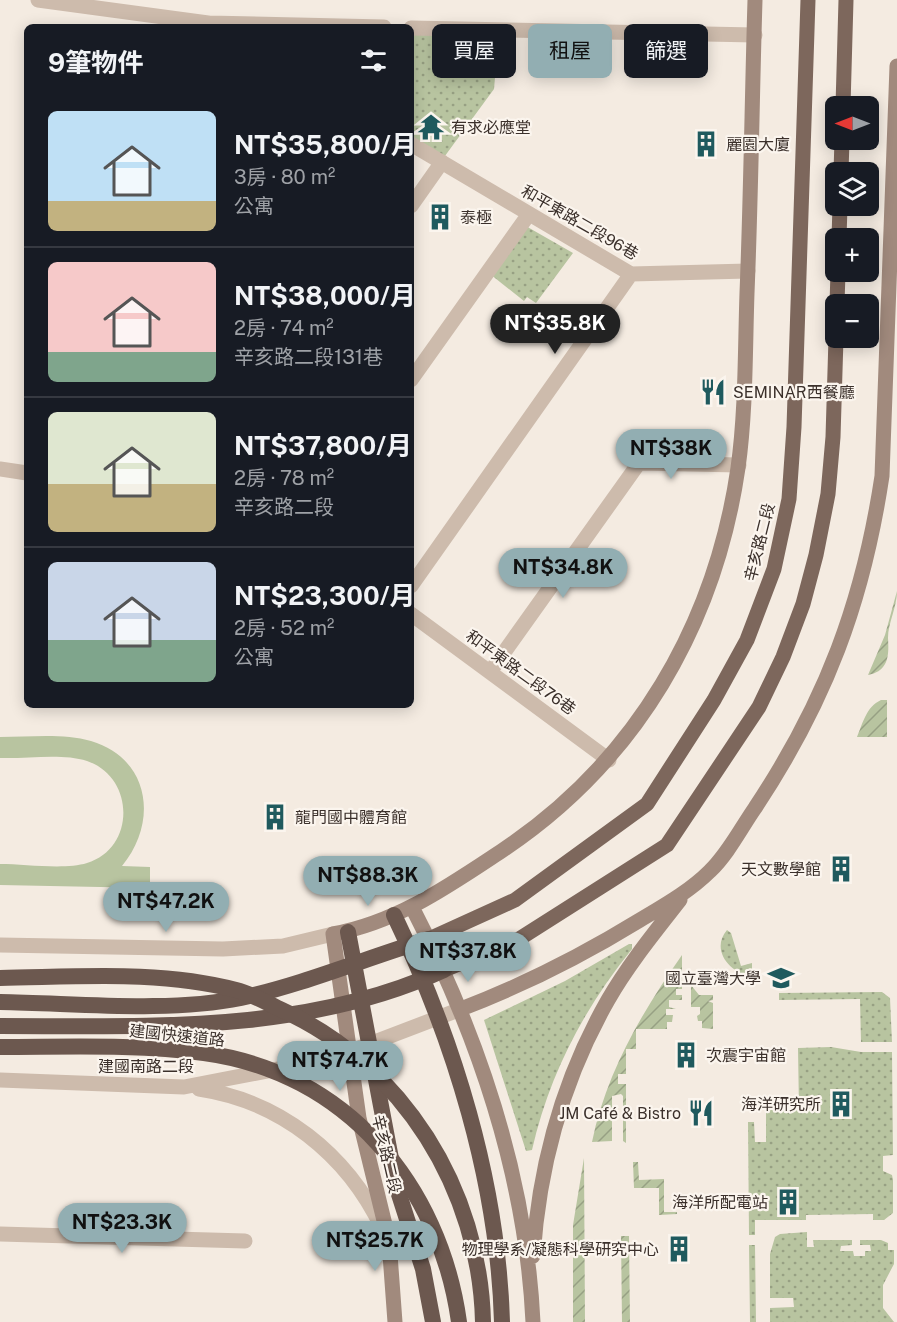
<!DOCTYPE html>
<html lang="zh-TW">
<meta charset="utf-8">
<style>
:root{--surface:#171b24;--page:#242831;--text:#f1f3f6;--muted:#9ea1a6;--line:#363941;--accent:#92aeb2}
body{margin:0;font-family:"Public Sans","Noto Sans TC",sans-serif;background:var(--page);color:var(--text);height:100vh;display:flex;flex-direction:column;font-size:22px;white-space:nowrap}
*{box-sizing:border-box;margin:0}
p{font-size:20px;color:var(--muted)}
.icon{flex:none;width:33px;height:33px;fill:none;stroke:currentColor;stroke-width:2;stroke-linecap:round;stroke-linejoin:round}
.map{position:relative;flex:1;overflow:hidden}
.drawer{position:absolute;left:24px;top:24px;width:390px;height:684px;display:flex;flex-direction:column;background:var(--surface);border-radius:9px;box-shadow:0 3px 15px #0003}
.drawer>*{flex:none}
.banner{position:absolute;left:432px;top:24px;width:375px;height:54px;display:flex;gap:12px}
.needle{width:39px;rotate:270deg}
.fabs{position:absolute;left:825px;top:96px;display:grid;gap:12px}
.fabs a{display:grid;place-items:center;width:54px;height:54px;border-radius:9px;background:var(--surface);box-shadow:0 3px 15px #0003;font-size:30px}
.price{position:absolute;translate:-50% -51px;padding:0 14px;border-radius:21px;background:var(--accent);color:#111;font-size:20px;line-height:39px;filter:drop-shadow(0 2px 3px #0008)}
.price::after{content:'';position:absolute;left:50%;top:36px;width:18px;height:14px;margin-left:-9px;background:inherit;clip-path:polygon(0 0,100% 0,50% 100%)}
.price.current{background:#222;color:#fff}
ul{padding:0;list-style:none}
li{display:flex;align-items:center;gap:18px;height:150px;padding:0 24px}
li+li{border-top:2px solid var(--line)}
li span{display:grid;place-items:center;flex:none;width:168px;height:120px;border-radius:9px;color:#555}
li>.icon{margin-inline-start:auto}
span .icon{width:72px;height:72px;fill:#fffc;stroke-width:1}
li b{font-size:26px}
h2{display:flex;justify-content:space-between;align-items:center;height:72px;padding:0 24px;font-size:26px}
.chip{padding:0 21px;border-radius:9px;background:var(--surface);box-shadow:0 3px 15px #0003;font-size:21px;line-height:54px}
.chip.current{background:var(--accent);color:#111}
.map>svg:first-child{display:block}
.grass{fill:url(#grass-dots)}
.garden{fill:url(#garden-furrows)}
.pitch{fill:#b8c4a0}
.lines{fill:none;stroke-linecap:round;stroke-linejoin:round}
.minor{stroke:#cdbbac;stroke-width:15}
.tertiary{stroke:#cdbbac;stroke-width:15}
.secondary{stroke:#a18a7d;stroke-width:15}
.primary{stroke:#7d675c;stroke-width:15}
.trunk{stroke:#6c584f;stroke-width:16}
.trunk-bridge{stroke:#6c584f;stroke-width:16}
.labels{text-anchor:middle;stroke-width:4.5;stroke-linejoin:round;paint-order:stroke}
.poi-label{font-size:16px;fill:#3b302b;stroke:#fbf5ee;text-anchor:start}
.street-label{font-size:16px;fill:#3b302b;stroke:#fbf5ee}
</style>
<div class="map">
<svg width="897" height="1322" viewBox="0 0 897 1322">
<defs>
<pattern id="grass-dots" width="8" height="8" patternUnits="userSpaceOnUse" patternTransform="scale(1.5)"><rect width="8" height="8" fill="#b8c4a0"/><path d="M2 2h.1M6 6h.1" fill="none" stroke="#97a083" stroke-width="1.8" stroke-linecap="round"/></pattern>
<pattern id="garden-furrows" width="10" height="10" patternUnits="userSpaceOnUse" patternTransform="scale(1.5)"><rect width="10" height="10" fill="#b8c4a0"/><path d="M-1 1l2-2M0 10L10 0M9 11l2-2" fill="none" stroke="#97a083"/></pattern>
</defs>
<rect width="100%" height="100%" fill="#f4ebe1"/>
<path class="grass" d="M411,31L499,32L494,89L442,160L411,141Z
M524,225L573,253L536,303L527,297L524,301L490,274Z
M727,930L731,933L741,966L752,963V977C730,973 710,950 727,930Z
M629,944H632V949C584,1008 549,1075 532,1150L526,1151L484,1020L565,981Z
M882,992L890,998L892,1042H861L860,999L779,1000V993Z
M831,1047L861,1052H892L893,1155L883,1156V1171L892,1175L893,1180V1213L884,1220H873V1214L806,1215V1220H755V1235H749L748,1122H754L755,1142H766V1110H799L798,1048Z
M807,1232V1247H814L813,1240H852V1245L841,1246L840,1251H853L854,1256H865V1251H871L870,1245H860V1240H881L888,1243V1250H894V1264L883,1285V1308L894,1322H770V1308L794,1307L793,1298H770V1254L775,1237L780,1234Z
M749,1245H755L756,1322H750Z"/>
<path class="garden" d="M897,591C897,607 888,623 888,638C889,655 889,671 868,675L885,635Z
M881,700H887V737H857C863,723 866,707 881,700Z
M682,955V989H676V995H682V1000H669V1007L676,1009H666V1015H673L672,1022H667V1029H636V1049H626V1074H618V1084H626V1143L623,1141V1096L621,1094L612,1096V1141L592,1142C606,1073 642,1012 682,955Z
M691,985L699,995H713V1000L708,1001L713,1003V1029L702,1028V1021H698L697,1016L700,1014V1007H691Z
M584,1158L585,1322H573V1225Z
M633,1162H638L639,1180L664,1179V1212H677V1214L659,1215V1188H634Z
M621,1236H629L630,1322H622Z"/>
<path class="pitch" d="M0,737C29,737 64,733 91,741C151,759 158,823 122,866L150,867V888L0,885V864C25,864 65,870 87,863C136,848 135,777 87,761C62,753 27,759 0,758Z"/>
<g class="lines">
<path class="minor" d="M38,0L208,23L215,27
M208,27V23L384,27
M411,28L755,35
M411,144L631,274L748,271
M411,206L442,162
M411,380L529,214
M0,469L27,473
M411,586L631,274
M411,614L609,760
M490,672L639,463L739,465
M0,1234L245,1241"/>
<path class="tertiary" d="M0,945L223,949L283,946L333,934
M0,1080L184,1087L319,1061L351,1051L461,1009
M199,1089C280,1101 347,1154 382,1228"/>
<path class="secondary" d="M412,907C478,1035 526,1176 533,1322
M461,1009C524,985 583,955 640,920C665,905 690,891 710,871C728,854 741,828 755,808C826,701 863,602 882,476L897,66
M533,1256C539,1167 563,1079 608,1000C628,965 655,932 680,900
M395,1322L389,1241L359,1118L333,934C398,922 450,885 503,850C636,761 715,625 738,468C746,410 745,351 747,293C751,195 752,98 755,0"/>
<path class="primary" d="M843,106L846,0
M841,172L842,140
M839,238L840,206
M837,304L838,272
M429,939L515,900L647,804L714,700L747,640L774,569L789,499L794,427L808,0
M444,970L519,939L667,845L759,707L783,657L803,604L816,555L828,494L833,437L836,338"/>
<path class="trunk" d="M394,915C454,1040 498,1182 502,1322
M348,932L396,1185L423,1269L433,1322
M0,1002C75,1003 168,1013 241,998C305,984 366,958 429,939
M0,1026C149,1026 305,1034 444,970"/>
<path class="trunk-bridge" d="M0,978C77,977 161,970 236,990C252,994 267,1003 282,1010C403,1065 480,1190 483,1322
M0,1047C68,1047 137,1044 204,1053C346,1072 440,1185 459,1322"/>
</g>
<defs>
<g id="temple-bare" transform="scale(2.07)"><path d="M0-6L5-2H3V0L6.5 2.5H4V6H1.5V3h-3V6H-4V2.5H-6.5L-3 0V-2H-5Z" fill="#1f5a5e" stroke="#fbf5ee" stroke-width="2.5" paint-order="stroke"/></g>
<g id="building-bare" transform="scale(2.07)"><path d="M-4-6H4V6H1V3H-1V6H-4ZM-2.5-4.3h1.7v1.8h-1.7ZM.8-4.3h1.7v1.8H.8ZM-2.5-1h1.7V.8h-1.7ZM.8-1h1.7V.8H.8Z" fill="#1f5a5e" stroke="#fbf5ee" stroke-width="2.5" paint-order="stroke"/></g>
<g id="restaurant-bare" transform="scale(2.07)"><path d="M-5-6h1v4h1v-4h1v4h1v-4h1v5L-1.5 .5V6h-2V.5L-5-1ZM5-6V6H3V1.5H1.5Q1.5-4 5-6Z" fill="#1f5a5e" stroke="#fbf5ee" stroke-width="2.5" paint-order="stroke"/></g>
<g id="university-bare" transform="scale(2.07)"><path d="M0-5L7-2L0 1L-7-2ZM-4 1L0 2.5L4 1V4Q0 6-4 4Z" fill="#1f5a5e" stroke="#fbf5ee" stroke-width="2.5" paint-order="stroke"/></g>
</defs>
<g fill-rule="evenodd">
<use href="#temple-bare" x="431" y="127"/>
<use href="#building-bare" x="706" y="144"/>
<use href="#building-bare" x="440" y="217"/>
<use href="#restaurant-bare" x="713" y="392"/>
<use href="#building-bare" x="275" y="817"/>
<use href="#building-bare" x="841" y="869"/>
<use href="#university-bare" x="781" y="978"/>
<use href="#building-bare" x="686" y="1055"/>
<use href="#building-bare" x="841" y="1104"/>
<use href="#restaurant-bare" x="701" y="1113"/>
<use href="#building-bare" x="788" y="1202"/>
<use href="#building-bare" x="679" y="1249"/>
</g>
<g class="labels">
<g class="poi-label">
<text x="451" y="133">有求必應堂</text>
<text x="726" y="150">麗園大廈</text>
<text x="460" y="223">泰極</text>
<text x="733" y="398">SEMINAR西餐廳</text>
<text x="295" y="823">龍門國中體育館</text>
<text x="821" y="875" text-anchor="end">天文數學館</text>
<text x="761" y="984" text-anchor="end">國立臺灣大學</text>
<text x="706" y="1061">次震宇宙館</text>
<text x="821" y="1110" text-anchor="end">海洋研究所</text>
<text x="681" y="1119" text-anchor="end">JM Café &amp; Bistro</text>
<text x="768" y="1208" text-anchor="end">海洋所配電站</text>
<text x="659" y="1255" text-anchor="end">物理學系/凝態科學研究中心</text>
</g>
<g class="street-label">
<text transform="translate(580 222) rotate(30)" y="6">和平東路二段96巷</text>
<text transform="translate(759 542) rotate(-76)" y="6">辛亥路二段</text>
<text transform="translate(521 672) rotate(36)" y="6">和平東路二段76巷</text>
<text transform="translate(177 1035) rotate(6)" y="6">建國快速道路</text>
<text x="146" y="1072">建國南路二段</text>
<text transform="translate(387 1154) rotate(77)" y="6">辛亥路二段</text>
</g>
</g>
</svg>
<div class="fabs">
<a><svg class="needle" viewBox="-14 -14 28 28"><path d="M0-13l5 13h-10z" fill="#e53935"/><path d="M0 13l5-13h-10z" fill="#9ea1a6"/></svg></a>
<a><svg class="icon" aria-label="layers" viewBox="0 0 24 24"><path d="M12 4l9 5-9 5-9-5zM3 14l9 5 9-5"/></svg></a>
<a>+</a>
<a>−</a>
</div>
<b class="price current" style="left:555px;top:355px">NT$35.8K</b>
<b class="price" style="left:671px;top:480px">NT$38K</b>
<b class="price" style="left:563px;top:599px">NT$34.8K</b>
<b class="price" style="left:368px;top:907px">NT$88.3K</b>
<b class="price" style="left:166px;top:933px">NT$47.2K</b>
<b class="price" style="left:468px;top:983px">NT$37.8K</b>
<b class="price" style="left:340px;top:1092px">NT$74.7K</b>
<b class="price" style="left:122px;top:1254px">NT$23.3K</b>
<b class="price" style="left:375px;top:1272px">NT$25.7K</b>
<div class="banner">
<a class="chip">買屋</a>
<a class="chip current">租屋</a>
<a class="chip">篩選</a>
</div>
<section class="drawer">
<h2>9筆物件<svg class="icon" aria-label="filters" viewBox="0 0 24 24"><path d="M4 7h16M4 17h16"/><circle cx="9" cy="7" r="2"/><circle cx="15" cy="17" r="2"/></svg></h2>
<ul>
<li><span style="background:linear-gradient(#bfe0f5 75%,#c2b280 0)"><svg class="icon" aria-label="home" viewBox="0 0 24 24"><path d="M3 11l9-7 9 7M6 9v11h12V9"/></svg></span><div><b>NT$35,800/月</b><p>3房 · 80 m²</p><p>公寓</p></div></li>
<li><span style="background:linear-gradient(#f6c9c9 75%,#7fa58c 0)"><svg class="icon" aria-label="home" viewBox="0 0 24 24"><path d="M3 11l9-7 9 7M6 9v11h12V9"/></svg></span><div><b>NT$38,000/月</b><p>2房 · 74 m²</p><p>辛亥路二段131巷</p></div></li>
<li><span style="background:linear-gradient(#dfe7d0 60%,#c2b280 0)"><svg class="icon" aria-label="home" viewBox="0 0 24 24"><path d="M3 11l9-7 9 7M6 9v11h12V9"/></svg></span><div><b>NT$37,800/月</b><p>2房 · 78 m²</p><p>辛亥路二段</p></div></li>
<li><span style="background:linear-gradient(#c9d6e8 65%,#7fa58c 0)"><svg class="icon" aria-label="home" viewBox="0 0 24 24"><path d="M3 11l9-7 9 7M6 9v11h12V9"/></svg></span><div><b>NT$23,300/月</b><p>2房 · 52 m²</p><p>公寓</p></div></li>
</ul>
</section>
</div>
